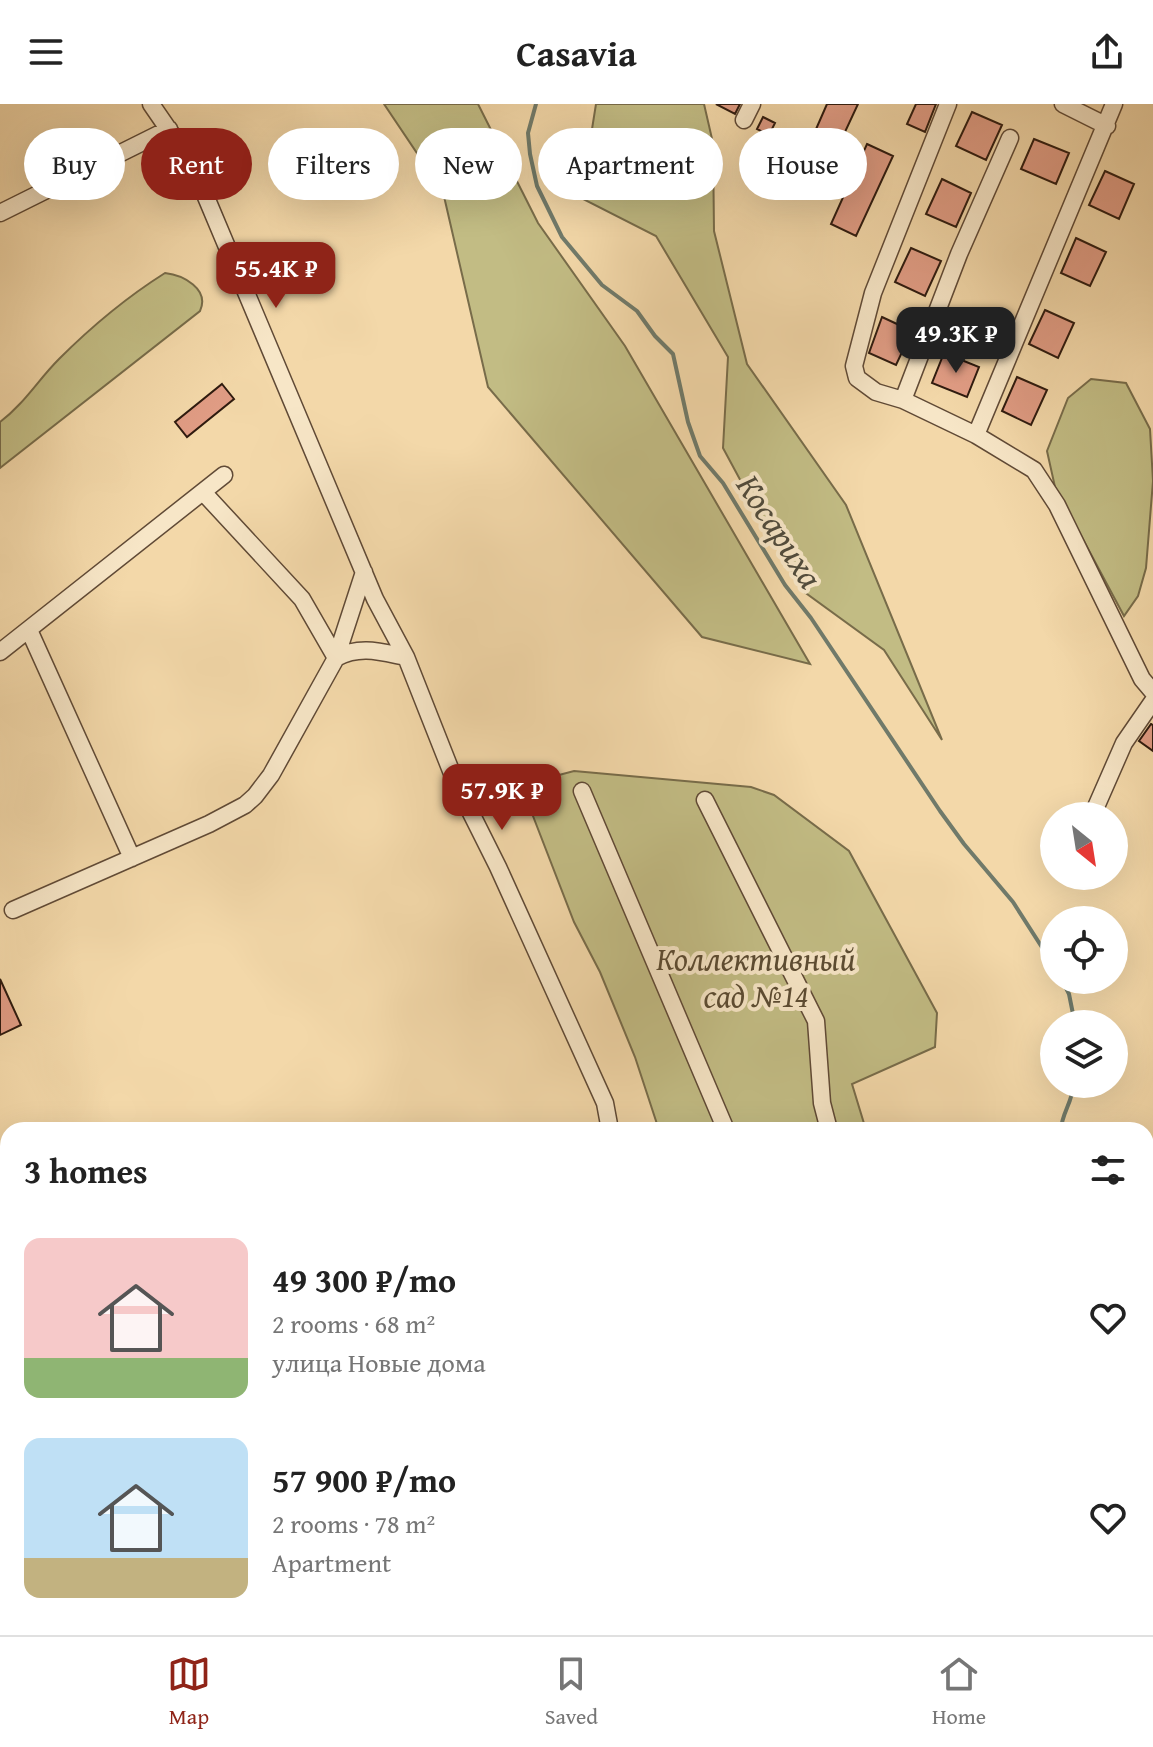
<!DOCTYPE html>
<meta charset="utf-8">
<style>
:root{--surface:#fff;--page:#f2f2f2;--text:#222;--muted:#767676;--line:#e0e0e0;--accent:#8f2418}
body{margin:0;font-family:"Gentium Book Plus",serif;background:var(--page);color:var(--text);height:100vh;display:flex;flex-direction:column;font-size:30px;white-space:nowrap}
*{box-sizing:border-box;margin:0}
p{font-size:26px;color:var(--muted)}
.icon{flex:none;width:44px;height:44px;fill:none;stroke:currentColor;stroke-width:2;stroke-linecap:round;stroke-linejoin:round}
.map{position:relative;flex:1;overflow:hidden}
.details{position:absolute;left:0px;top:1018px;width:1154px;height:514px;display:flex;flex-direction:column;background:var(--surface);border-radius:24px 24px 0 0;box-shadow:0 8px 32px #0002}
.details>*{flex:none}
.top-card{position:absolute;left:24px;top:24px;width:1106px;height:72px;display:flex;gap:16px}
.needle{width:52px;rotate:150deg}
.buttons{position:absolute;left:1040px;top:698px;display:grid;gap:16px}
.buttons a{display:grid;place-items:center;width:88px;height:88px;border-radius:50%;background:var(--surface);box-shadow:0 8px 32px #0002;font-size:40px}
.price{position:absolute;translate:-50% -68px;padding:0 18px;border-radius:16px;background:var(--accent);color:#fff;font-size:26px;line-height:52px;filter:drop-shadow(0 2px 4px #0008)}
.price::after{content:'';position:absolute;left:50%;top:48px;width:24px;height:18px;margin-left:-12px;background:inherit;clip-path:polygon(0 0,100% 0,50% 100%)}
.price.active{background:#222;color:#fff}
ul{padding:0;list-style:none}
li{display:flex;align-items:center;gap:24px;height:200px;padding:0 24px}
li span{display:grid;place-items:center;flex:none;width:224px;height:160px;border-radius:16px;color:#555}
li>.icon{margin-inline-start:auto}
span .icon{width:96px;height:96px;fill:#fffc;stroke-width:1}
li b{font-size:34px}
h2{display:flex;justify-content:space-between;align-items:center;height:96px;padding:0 24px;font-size:34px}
.pill{padding:0 28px;border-radius:36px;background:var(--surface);box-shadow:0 8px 32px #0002;font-size:28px;line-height:72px}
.pill.active{background:var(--accent);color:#fff}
header{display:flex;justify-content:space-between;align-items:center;height:104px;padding:0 24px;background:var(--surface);font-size:36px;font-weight:600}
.tabs{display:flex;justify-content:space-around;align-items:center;height:112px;border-top:2px solid var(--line);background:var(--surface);font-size:22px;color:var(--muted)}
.tabs a{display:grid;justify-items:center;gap:4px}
.tabs .active{color:var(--accent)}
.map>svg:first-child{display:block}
.green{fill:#c2bc84;stroke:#786c4a;stroke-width:2}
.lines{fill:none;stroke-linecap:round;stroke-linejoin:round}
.stream{stroke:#707a6a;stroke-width:4}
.building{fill:#e09c84;stroke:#2f1b0f;stroke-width:2}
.minor-casing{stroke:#604a36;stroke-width:19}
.minor{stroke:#f7e6c7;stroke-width:16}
.labels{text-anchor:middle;stroke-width:8;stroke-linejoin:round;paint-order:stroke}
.park-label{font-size:32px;font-style:italic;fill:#5b4b32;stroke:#f7e6c7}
.water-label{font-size:34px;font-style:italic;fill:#504b3c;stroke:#f7e6c7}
</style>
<header><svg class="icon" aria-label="menu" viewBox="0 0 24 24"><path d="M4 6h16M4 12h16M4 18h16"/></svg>Casavia<svg class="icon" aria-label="share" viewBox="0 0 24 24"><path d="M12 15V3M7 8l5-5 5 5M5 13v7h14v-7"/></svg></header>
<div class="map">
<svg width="1153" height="1531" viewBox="0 0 1153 1531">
<rect width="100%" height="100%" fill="#f3d8a9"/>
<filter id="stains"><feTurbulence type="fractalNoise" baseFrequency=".0025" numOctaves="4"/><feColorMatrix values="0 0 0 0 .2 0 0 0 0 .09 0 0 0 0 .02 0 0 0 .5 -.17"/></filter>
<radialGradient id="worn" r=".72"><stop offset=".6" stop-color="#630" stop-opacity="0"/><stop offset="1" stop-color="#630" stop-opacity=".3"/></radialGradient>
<path class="green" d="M384,0H478L538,119L625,242L810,560L702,533L488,283L443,88Z
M596,0H704L713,39L714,127L747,260L846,401L942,636L884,546L803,487L751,396L723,344L728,253L656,132L581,94Z
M165,169C183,171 210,185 200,207L0,364V318C24,300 38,276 59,255C91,223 127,193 165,169Z
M1091,275L1126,279L1150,325L1153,377L1146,464L1138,492L1124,512L1055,383L1047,347L1068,294Z
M574,667L751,683L774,691L849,747L937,909L935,943L852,980L866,1026H659L635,953L600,868L574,818L521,681Z
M673,1524H1038L1040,1531H673Z"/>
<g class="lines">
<path class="stream" d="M536,0L528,29L530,50L537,82L562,133L602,181L637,207L655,232L673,250L688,318L700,352L723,379L785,481L811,514L940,707L964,740L1013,798L1054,862
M1062,876L1069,890L1075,920
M1061,1026C1061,1010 1074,996 1073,980
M1146,1425L1153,1449"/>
</g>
<path class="building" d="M716,0H740L735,10Z
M827,0H858L838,43L813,32Z
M916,0H936L925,28L907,20Z
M972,8L1002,21L986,56L956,42Z
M763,13L775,19L769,31L757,25Z
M1034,35L1069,49L1056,80L1021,65Z
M867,40L893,52L856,132L831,120Z
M1105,67L1134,80L1119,115L1089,101Z
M942,75L971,89L956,123L926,110Z
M1076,134L1106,148L1090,182L1061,169Z
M911,144L941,157L925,192L895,178Z
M1045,206L1074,219L1058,254L1029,240Z
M882,213L912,227L896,261L869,249Z
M944,249L979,263L967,293L932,279Z
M1017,273L1047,286L1031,321L1002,307Z
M222,280L234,295L187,333L175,318Z
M1151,620L1153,621V647L1139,637Z
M0,875L21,921L0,931Z"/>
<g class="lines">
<g class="minor-casing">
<path id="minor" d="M151,0L184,48L206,93L375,495L406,553L455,677L498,763L605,999L610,1026
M948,0L873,189L854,262L857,274L876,288L903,296L976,331L1034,366L1057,401L1142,575L1153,588
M1063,0L1107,22
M744,16L752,0
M0,109L169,25
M903,296L959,150L1010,34
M976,331L1114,0
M203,388L302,495L336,554C360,541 381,548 406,553
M29,526L132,754
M0,548L224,371
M582,687L726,1026
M705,696L816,917L822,999L829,1026
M1092,712L1124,639L1153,597
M13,806L209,720L245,701L255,692L271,671L336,554L364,468
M674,1524V1531
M1035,1524L1037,1531
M1050,1524L1052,1531
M591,1531V1524
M978,1531L983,1524"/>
</g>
<use href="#minor" class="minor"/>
</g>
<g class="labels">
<g class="park-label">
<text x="756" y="866">Коллективный<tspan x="756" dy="37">сад №14</tspan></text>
</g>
<g class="water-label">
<text transform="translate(780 427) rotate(57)" y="12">Косариха</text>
</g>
</g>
<rect width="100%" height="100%" filter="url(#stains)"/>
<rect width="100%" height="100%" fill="url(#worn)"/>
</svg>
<div class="buttons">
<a><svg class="needle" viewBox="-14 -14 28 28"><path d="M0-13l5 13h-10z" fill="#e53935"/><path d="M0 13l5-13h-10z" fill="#767676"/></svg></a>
<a><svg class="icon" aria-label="locate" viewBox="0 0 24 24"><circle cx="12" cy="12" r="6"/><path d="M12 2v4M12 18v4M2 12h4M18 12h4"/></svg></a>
<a><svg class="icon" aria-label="layers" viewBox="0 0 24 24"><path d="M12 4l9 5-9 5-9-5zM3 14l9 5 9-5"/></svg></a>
</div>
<b class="price" style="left:276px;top:206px">55.4K ₽</b>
<b class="price active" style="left:956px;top:271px">49.3K ₽</b>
<b class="price" style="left:502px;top:728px">57.9K ₽</b>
<div class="top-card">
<a class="pill">Buy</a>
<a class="pill active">Rent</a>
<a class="pill">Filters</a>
<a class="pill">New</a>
<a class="pill">Apartment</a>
<a class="pill">House</a>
</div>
<section class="details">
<h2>3 homes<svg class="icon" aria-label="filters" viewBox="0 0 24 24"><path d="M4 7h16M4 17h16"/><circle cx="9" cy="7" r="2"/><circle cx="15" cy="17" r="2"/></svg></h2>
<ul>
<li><span style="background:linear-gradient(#f6c9c9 75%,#8fb573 0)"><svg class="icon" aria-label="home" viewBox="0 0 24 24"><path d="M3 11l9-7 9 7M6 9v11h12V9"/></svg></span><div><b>49 300 ₽/mo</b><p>2 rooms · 68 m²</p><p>улица Новые дома</p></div><svg class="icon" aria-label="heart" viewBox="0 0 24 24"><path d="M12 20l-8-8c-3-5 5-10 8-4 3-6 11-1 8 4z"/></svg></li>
<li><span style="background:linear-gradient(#bfe0f5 75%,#c2b280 0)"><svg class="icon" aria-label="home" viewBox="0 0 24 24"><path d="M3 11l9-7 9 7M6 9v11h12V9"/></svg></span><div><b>57 900 ₽/mo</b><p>2 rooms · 78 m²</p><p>Apartment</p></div><svg class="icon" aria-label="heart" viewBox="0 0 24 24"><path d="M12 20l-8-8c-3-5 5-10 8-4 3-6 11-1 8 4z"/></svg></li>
</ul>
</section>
</div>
<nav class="tabs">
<a class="active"><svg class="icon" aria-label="map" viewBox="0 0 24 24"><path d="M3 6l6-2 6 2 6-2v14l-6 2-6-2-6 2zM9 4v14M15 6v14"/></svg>Map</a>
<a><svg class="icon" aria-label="saved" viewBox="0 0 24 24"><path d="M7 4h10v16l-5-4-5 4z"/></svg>Saved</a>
<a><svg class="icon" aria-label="home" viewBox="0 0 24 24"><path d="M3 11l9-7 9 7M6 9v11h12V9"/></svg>Home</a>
</nav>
